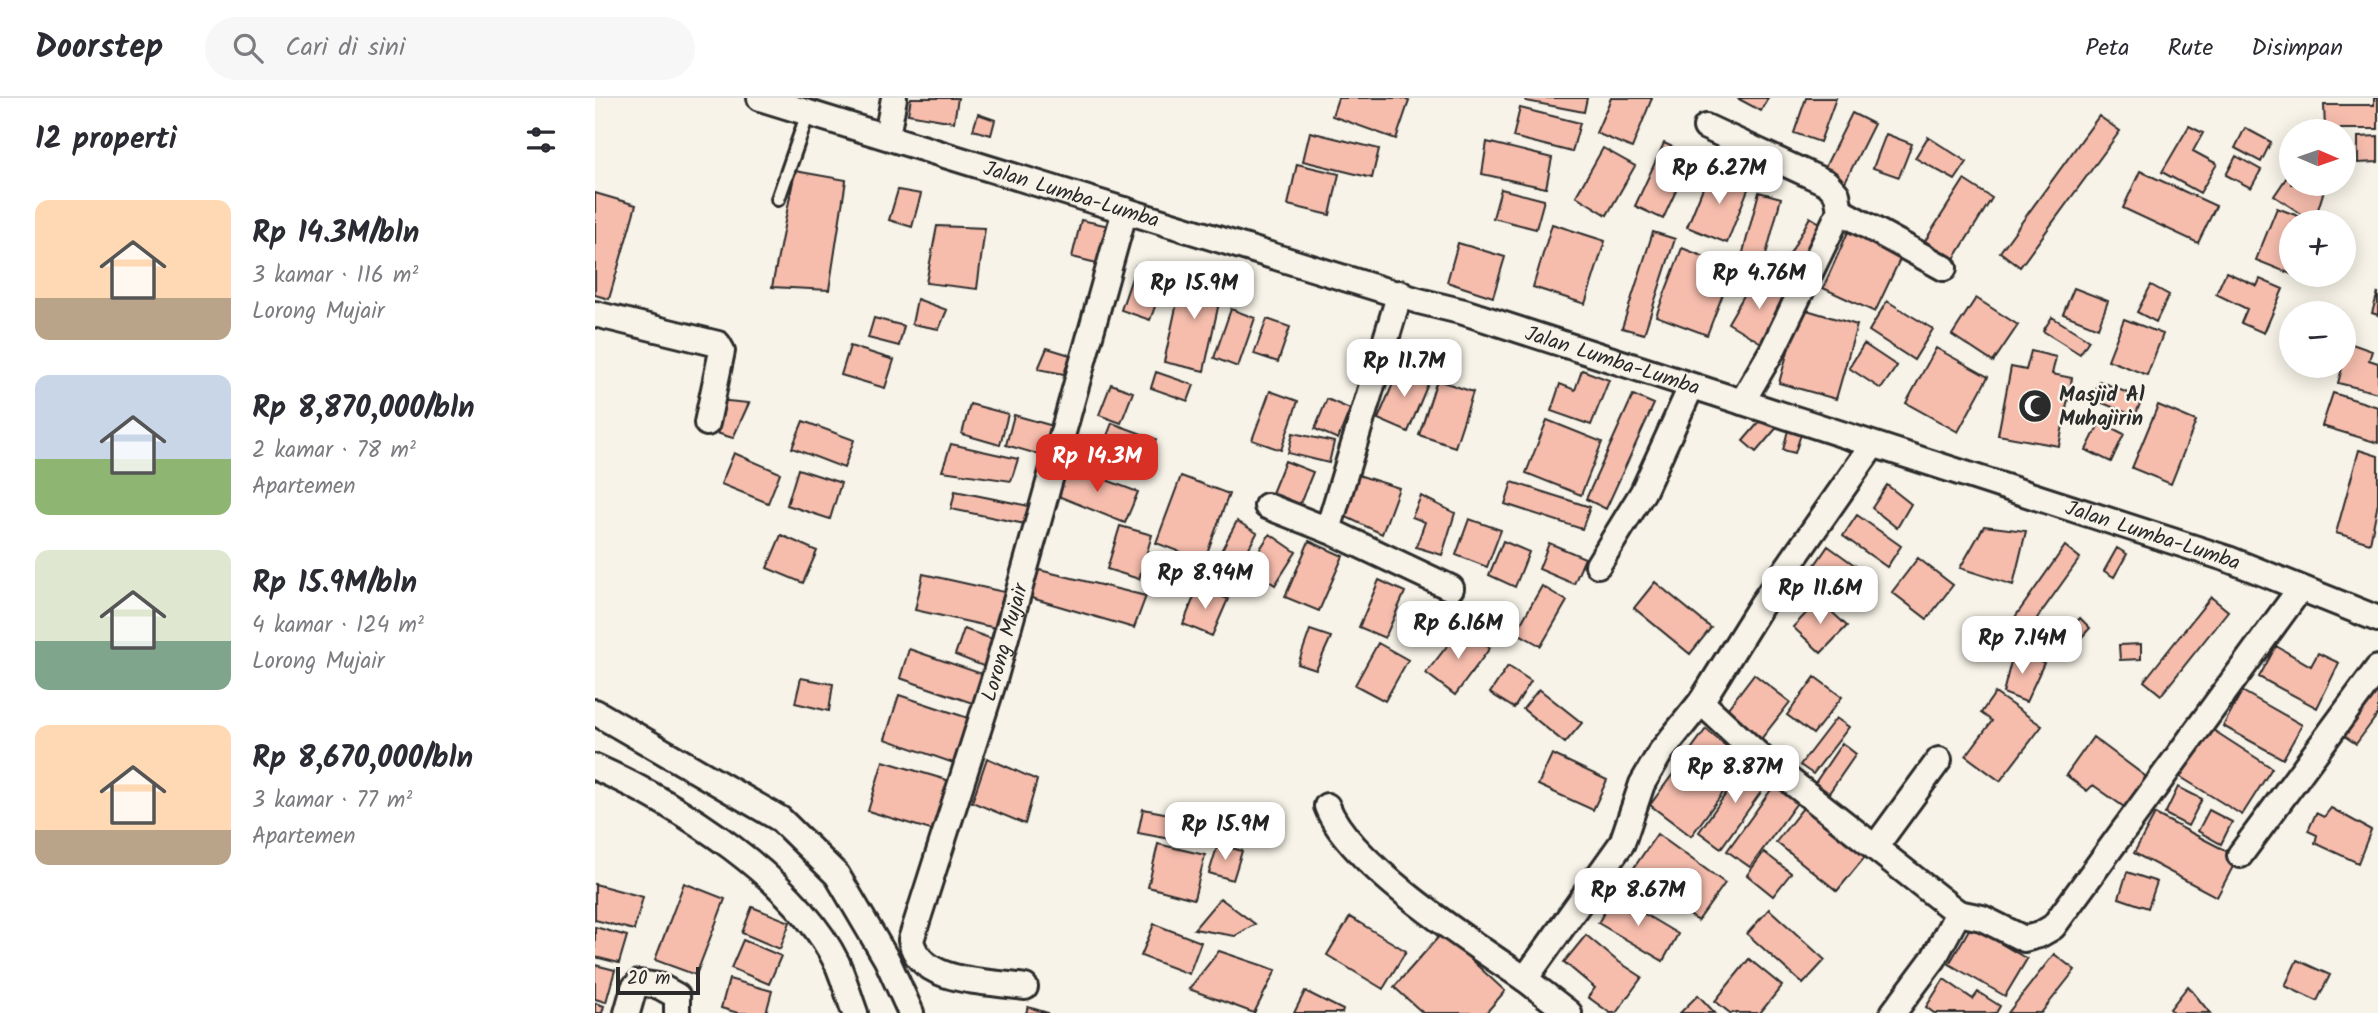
<!DOCTYPE html>
<html lang="id">
<meta charset="utf-8">
<style>
:root{--surface:#fff;--page:#f7f7f7;--text:#2b2b33;--muted:#7c7c81;--line:#e1e1e2;--accent:#d93025}
body{margin:0;font-family:Kalam,sans-serif;background:var(--page);color:var(--text);height:100vh;display:flex;flex-direction:column;font-size:26px;white-space:nowrap}
*{box-sizing:border-box;margin:0}
p{font-size:23px;color:var(--muted)}
.icon{flex:none;width:38px;height:38px;fill:none;stroke:currentColor;stroke-width:2;stroke-linecap:round;stroke-linejoin:round}
.map{position:relative;flex:1;overflow:hidden}
.drawer{display:flex;flex-direction:column;background:var(--surface);width:595px}
.drawer>*{flex:none}
.needle{width:46px;rotate:92deg}
.fabs{position:absolute;left:1684px;top:21px;display:grid;gap:14px}
.fabs a{display:grid;place-items:center;width:77px;height:77px;border-radius:50%;background:var(--surface);box-shadow:0 4px 18px #0003;font-size:35px}
.scale{position:absolute;left:21px;bottom:18px;width:84px;box-sizing:border-box;padding-left:7px;border:4px solid #2b2b2b;border-top:0;font-size:19px;line-height:24px;white-space:nowrap;color:#2b2b2b;-webkit-text-stroke:5px #f7f3e8;paint-order:stroke}
.price{position:absolute;translate:-50% -60px;padding:0 16px;border-radius:14px;background:#fff;color:#222;font-size:23px;line-height:46px;filter:drop-shadow(0 2px 4px #0008)}
.price::after{content:'';position:absolute;left:50%;top:42px;width:21px;height:16px;margin-left:-10px;background:inherit;clip-path:polygon(0 0,100% 0,50% 100%)}
.price.active{background:var(--accent);color:#fff}
ul{padding:0;list-style:none}
li{display:flex;align-items:center;gap:21px;height:175px;padding:0 35px}
li span{display:grid;place-items:center;flex:none;width:196px;height:140px;border-radius:14px;color:#555}
li>.icon{margin-inline-start:auto}
span .icon{width:84px;height:84px;fill:#fffc;stroke-width:1}
li b{font-size:30px}
h2{display:flex;justify-content:space-between;align-items:center;height:84px;padding:0 35px;font-size:30px}
header{display:flex;align-items:center;gap:42px;box-sizing:border-box;height:98px;padding:0 35px;background:var(--surface);border-bottom:2px solid var(--line)}
header strong{font-size:33px}
nav{display:flex;gap:38px;margin-inline-start:auto;font-size:24px}
.search{width:490px;height:63px;background:var(--page);display:flex;align-items:center;gap:18px;box-sizing:border-box;padding:0 24px;border-radius:38px;color:var(--muted);font-size:26px}
main{display:flex;flex:1;min-height:0}
.map>svg:first-child{display:block}
.building{fill:#f6bdad;stroke:#2b2b2b;stroke-width:2}
.lines{fill:none;stroke-linecap:round;stroke-linejoin:round}
.lane-casing{stroke:#2b2b2b;stroke-width:18}
.street-casing{stroke:#2b2b2b;stroke-width:30}
.lane{stroke:#f7f3e8;stroke-width:12}
.street{stroke:#f7f3e8;stroke-width:24}
.labels{text-anchor:middle;stroke-width:5;stroke-linejoin:round;paint-order:stroke}
.street-label{font-size:21px;fill:#2b2b2b;stroke:#f7f3e8}
.poi-label{font-size:21px;font-weight:bold;fill:#2b2b2b;stroke:#f7f3e8;text-anchor:start}
</style>
<header>
<strong>Doorstep</strong>
<div class="search"><svg class="icon" aria-label="search" viewBox="0 0 24 24"><circle cx="10" cy="10" r="6"/><path d="M15 15l6 6"/></svg>Cari di sini</div>
<nav><a>Peta</a><a>Rute</a><a>Disimpan</a></nav>
</header>
<main>
<section class="drawer">
<h2>12 properti<svg class="icon" aria-label="filters" viewBox="0 0 24 24"><path d="M4 7h16M4 17h16"/><circle cx="9" cy="7" r="2"/><circle cx="15" cy="17" r="2"/></svg></h2>
<ul>
<li><span style="background:linear-gradient(#ffd9b3 70%,#b9a48a 0)"><svg class="icon" aria-label="home" viewBox="0 0 24 24"><path d="M3 11l9-7 9 7M6 9v11h12V9"/></svg></span><div><b>Rp 14.3M/bln</b><p>3 kamar · 116 m²</p><p>Lorong Mujair</p></div></li>
<li><span style="background:linear-gradient(#c9d6e8 60%,#8fb573 0)"><svg class="icon" aria-label="home" viewBox="0 0 24 24"><path d="M3 11l9-7 9 7M6 9v11h12V9"/></svg></span><div><b>Rp 8,870,000/bln</b><p>2 kamar · 78 m²</p><p>Apartemen</p></div></li>
<li><span style="background:linear-gradient(#dfe7d0 65%,#7fa58c 0)"><svg class="icon" aria-label="home" viewBox="0 0 24 24"><path d="M3 11l9-7 9 7M6 9v11h12V9"/></svg></span><div><b>Rp 15.9M/bln</b><p>4 kamar · 124 m²</p><p>Lorong Mujair</p></div></li>
<li><span style="background:linear-gradient(#ffd9b3 75%,#b9a48a 0)"><svg class="icon" aria-label="home" viewBox="0 0 24 24"><path d="M3 11l9-7 9 7M6 9v11h12V9"/></svg></span><div><b>Rp 8,670,000/bln</b><p>3 kamar · 77 m²</p><p>Apartemen</p></div></li>
</ul>
</section>
<div class="map">
<svg width="1783" height="915" viewBox="0 0 1783 915">
<rect width="100%" height="100%" fill="#f7f3e8"/>
<filter id="ink" filterUnits="userSpaceOnUse"><feTurbulence type="fractalNoise" baseFrequency=".0143" numOctaves="2"/><feDisplacementMap in="SourceGraphic" scale="14" xChannelSelector="R" yChannelSelector="G"/><feConvolveMatrix kernelMatrix="1 2 1 2 8 2 1 2 1" color-interpolation-filters="sRGB"/></filter>
<g filter="url(#ink)">
<path class="building" d="M316,0H363L359,24L313,16Z
M743,0H807L814,3L801,41L737,18Z
M931,0H992L989,14L931,3Z
M1016,0H1057L1037,50L1001,35Z
M1142,0H1173L1166,13Z
M1211,0H1241L1225,44L1199,35Z
M1779,0H1783V31H1730L1729,7H1779Z
M925,10L985,25L977,54L918,39Z
M1257,15L1279,26L1250,84L1228,73Z
M383,16L400,22L396,37L378,32Z
M1504,18L1525,33L1425,169L1405,154Z
M1594,28L1608,35L1598,53L1622,66L1605,95L1567,74Z
M1650,30L1676,44L1666,64L1640,50Z
M715,34L784,51L777,80L708,63Z
M1291,36L1317,46L1304,79L1278,70Z
M1783,38V64L1763,65V39Z
M1333,39L1372,64L1360,82L1320,60Z
M892,44L957,60L951,90L887,76Z
M1069,45L1097,58L1068,121L1040,108Z
M1008,50L1040,68L1012,117L981,98Z
M1641,58L1666,72L1656,90L1631,77Z
M702,66L744,76L735,117L693,107Z
M1116,70L1155,86L1132,145L1092,129Z
M200,73L251,82L234,192L177,189Z
M1545,73L1621,108L1603,145L1528,110Z
M1696,73V86H1731L1719,124L1679,98Z
M1369,82L1397,100L1359,161L1330,143Z
M906,91L949,102L941,131L898,120Z
M303,92L326,96L317,129L294,122Z
M1164,94L1186,100L1168,168L1146,162Z
M0,95L41,107L14,201L0,197Z
M1682,110L1719,124H1696V176L1661,162Z
M1215,119L1235,131L1209,176L1190,165Z
M486,122L519,129L510,167L477,159Z
M957,126L1010,143L990,206L938,189Z
M342,128L390,130L382,191L331,185Z
M1058,134L1080,141L1049,236L1027,230Z
M1253,134L1306,159L1280,214L1228,190Z
M863,145L910,159L898,199L852,184Z
M1087,150L1138,170L1112,237L1061,218Z
M541,168L571,179L555,222L526,212Z
M589,173L629,182L609,273L569,264Z
M1631,174L1662,188L1665,181L1688,191L1669,235L1646,225L1652,211L1621,196Z
M1159,180L1195,201L1168,246L1133,225Z
M1556,187L1574,197L1561,224L1542,214Z
M1479,190L1513,203L1503,230L1468,216Z
M1783,194V217L1777,215Z
M1381,200L1423,227L1398,264L1357,237Z
M322,201L352,212L344,231L317,226Z
M1292,203L1338,231L1319,262L1274,233Z
M1205,210L1262,227L1241,301L1184,285Z
M636,211L660,220L643,269L619,260Z
M1457,219L1494,242L1485,256L1448,233Z
M279,220L309,228L304,248L273,240Z
M672,221L695,229L683,264L659,256Z
M1529,221L1568,236L1552,277L1513,262Z
M1269,246L1302,268L1286,291L1254,270Z
M1757,246L1777,253L1774,262L1783,265V295L1743,285L1751,256L1754,257Z
M255,248L299,262L290,290L246,277Z
M452,250L475,257L469,276L443,271Z
M1341,250L1393,279L1363,334L1311,305Z
M1436,253L1461,259L1457,276L1477,280L1464,348L1403,337L1416,269L1431,272Z
M805,269L835,281L813,334L783,321Z
M987,272L1014,282L996,327L956,313L965,286L980,292Z
M561,274L599,287L593,303L556,290Z
M842,282L878,294L860,349L824,337Z
M1504,283L1547,301L1540,318L1497,301Z
M516,286L538,294L526,325L504,317Z
M675,293L703,303L686,352L657,342Z
M1738,295L1783,309V345L1727,328Z
M1038,297L1059,306L1011,411L991,401Z
M732,301L755,311L743,341L720,331Z
M122,302L154,305L138,340L115,333Z
M375,306L413,316L405,347L367,336Z
M1563,307L1601,323L1576,386L1537,370Z
M1171,316L1184,327L1161,354L1148,343Z
M419,317L458,328L449,358L411,347Z
M952,322L1007,344L986,397L931,375Z
M208,323L259,342L249,370L197,350Z
M1505,324L1529,336L1516,364L1491,352Z
M517,325L561,341L547,376L504,359Z
M1193,332L1206,336L1200,355L1188,352Z
M698,335L739,344L734,365L693,355Z
M356,346L423,361L416,383L347,373Z
M1764,352L1783,358V405L1775,445L1741,435Z
M139,355L185,375L173,405L126,386Z
M690,363L718,374L705,406L677,395Z
M472,367L543,394L530,425L463,398Z
M203,371L246,385L235,421L192,407Z
M760,376L804,390L787,436L749,418Z
M586,378L634,396L609,463L561,445Z
M917,384L995,409L987,431L910,406Z
M1292,387L1316,406L1302,430L1277,410Z
M360,393L434,408L430,426L356,411Z
M826,398L860,415L847,457L821,449L830,424L817,419Z
M1262,417L1306,448L1292,469L1248,438Z
M874,421L906,432L892,469L861,457Z
M642,423L662,435L637,481L617,470Z
M525,428L557,437L544,481L512,471Z
M1389,428L1431,433L1418,487L1365,470Z
M675,436L701,454L680,487L653,469Z
M186,437L222,453L208,485L172,470Z
M714,443L748,458L724,513L690,499Z
M908,443L934,454L920,489L894,477Z
M954,445L990,460L979,486L944,471Z
M1233,448L1279,481L1259,509L1213,477Z
M1470,448L1485,460L1428,540L1413,529Z
M1522,450L1532,456L1519,479L1509,473Z
M1323,460L1358,487L1332,521L1297,494Z
M440,471L551,498L539,530L433,499Z
M328,476L418,496L410,532L320,512Z
M784,482L810,494L790,540L764,529Z
M1060,484L1116,530L1095,556L1039,510Z
M947,488L972,503L946,548L921,534Z
M603,489L633,501L617,538L588,526Z
M1616,499L1633,513L1566,597L1549,583Z
M1224,502L1252,528L1226,555L1198,529Z
M1485,520L1495,530L1476,551L1466,542Z
M867,529L895,550L860,597L831,575Z
M369,531L403,543L393,570L360,557Z
M715,532L736,539L721,572L703,566Z
M783,545L813,562L790,603L760,587Z
M1546,546V561L1525,562L1524,547Z
M1681,548L1716,568L1723,555L1744,565L1722,610L1664,579Z
M314,551L396,579L386,608L305,580Z
M1419,552L1449,565L1431,604L1408,595Z
M913,568L936,583L919,610L895,595Z
M1159,576L1195,604L1166,641L1130,614Z
M1220,579L1247,599L1218,636L1192,617Z
M206,580L238,586L234,613L200,605Z
M1783,583V616L1761,646L1745,635Z
M944,591L987,625L970,645L928,611Z
M1647,593L1707,627L1688,661L1628,628Z
M1400,595L1447,628L1405,683L1371,658L1397,623L1386,615Z
M304,597L382,623L367,668L290,641Z
M1241,620L1254,629L1218,676L1205,667Z
M1615,630L1677,670L1647,717L1584,678Z
M1111,631L1150,665L1096,738L1055,707Z
M1498,639L1554,681L1532,711L1498,687L1492,693L1471,677Z
M1247,645L1261,656L1234,695L1220,685Z
M957,656L1012,682L998,712L943,687Z
M392,660L442,682L430,726L377,704Z
M288,663L355,683L339,733L273,713Z
M1154,663L1176,680L1126,750L1104,734Z
M1181,685L1204,702L1155,769L1132,753Z
M1583,689L1607,701L1593,728L1570,716Z
M1208,710L1270,759L1242,793L1181,744Z
M1736,710L1776,732L1763,765L1720,745L1722,737L1713,733L1721,715L1729,719Z
M548,711L611,723L607,747L543,735Z
M1614,712L1637,724L1626,746L1603,733Z
M1560,716L1643,759L1622,799L1539,755Z
M1062,736L1130,785L1103,823L1036,774Z
M563,746L610,757L599,801L553,789Z
M623,746L647,753L638,782L614,775Z
M1169,754L1196,775L1178,798L1152,777Z
M1532,774L1562,784L1553,810L1524,800Z
M89,785L130,801L101,877L60,862Z
M0,786L48,799L39,832L0,822Z
M1019,798L1083,836L1068,863L1003,825Z
M625,800L660,826L640,838L599,831Z
M157,809L195,824L185,851L147,835Z
M1174,811L1230,862L1208,886L1152,836Z
M755,819L811,853L788,891L732,857Z
M559,826L606,844L594,876L546,858Z
M1376,828L1432,861L1410,898L1354,866Z
M0,829L32,838L24,865L0,859Z
M847,835L910,893L891,915H828L799,889Z
M991,837L1021,862L1047,879L1021,915H1015L993,899L1000,890L969,864Z
M148,842L186,858L174,886L136,870Z
M624,853L681,872L659,915L594,891Z
M1459,856L1480,872L1446,915H1413Z
M1154,861L1187,888L1165,915H1135L1120,903Z
M1702,862L1735,877L1722,903L1690,888Z
M0,867L20,872L11,904L0,901Z
M134,881L177,893L171,915H143L126,910Z
M1349,881L1378,901L1383,894L1405,908L1401,915H1339L1331,909Z
M1593,888L1615,915H1579L1575,911Z
M710,893L748,912L747,915H699Z
M1103,897L1120,915H1085Z
M0,905L9,908L7,915H0Z
M433,909L453,915H431Z"/>
<g class="lines">
<g class="lane-casing">
<path id="lane" d="M183,101L213,15"/>
</g>
<g class="street-casing">
<g id="street">
<path id="s1" d="M165,0L824,203L869,214L1633,461L1783,521"/>
<path d="M1111,29L1232,85L1242,96L1245,113"/>
<path d="M292,38L299,0"/>
<path d="M805,195L733,432L856,490"/>
<path d="M0,216L123,246L127,253L112,325"/>
<path d="M1147,304L1178,251L1245,113L1349,170"/>
<path d="M1278,347L1167,506L1106,604L1170,663L1363,815L1339,860L1298,915"/>
<path d="M672,408L733,432"/>
<path d="M1003,467L1048,394L1096,289"/>
<path d="M0,614L185,721L242,777L292,862L316,915"/>
<path d="M0,669C83,706 201,781 242,865C249,881 254,899 260,915"/>
<path d="M732,708C753,765 878,846 930,881"/>
<path d="M1281,748L1344,662"/>
<path d="M1645,757L1783,570"/>
<path d="M1363,815L1387,820L1429,841L1444,837L1458,829L1705,491"/>
<path id="s2" d="M430,889C393,883 324,886 316,842L399,582L530,112"/>
<path d="M32,915L39,890L44,885L64,888L82,898V915"/>
<path d="M974,915L930,881L1027,745L1047,686L1065,655L1106,604"/>
</g>
</g>
<use href="#lane" class="lane"/>
<use href="#street" class="street"/>
</g>
</g>
<defs>
<g id="mosque-disc" transform="scale(1.75)"><circle r="9.5" fill="#2b2b2b" stroke="#f7f3e8"/><path d="M3.5-4.9A6 6 0 1 0 3.5 4.9A5 5 0 1 1 3.5-4.9Z" fill="#fff"/></g>
</defs>
<g fill-rule="evenodd">
<use href="#mosque-disc" x="1440" y="308"/>
</g>
<g class="labels">
<g class="street-label">
<text dy="7" stroke="none"><textPath href="#s1" startOffset="326">Jalan Lumba-Lumba</textPath></text>
<text dy="7" stroke="none"><textPath href="#s1" startOffset="892">Jalan Lumba-Lumba</textPath></text>
<text dy="7" stroke="none"><textPath href="#s1" startOffset="1460">Jalan Lumba-Lumba</textPath></text>
<text dy="7" stroke="none"><textPath href="#s2" startOffset="444">Lorong Mujair</textPath></text>
</g>
<g class="poi-label">
<text x="1464" y="303">Masjid Al<tspan x="1464" dy="24">Muhajirin</tspan></text>
</g>
</g>
</svg>
<div class="fabs">
<a><svg class="needle" viewBox="-14 -14 28 28"><path d="M0-13l5 13h-10z" fill="#e53935"/><path d="M0 13l5-13h-10z" fill="#7c7c81"/></svg></a>
<a>+</a>
<a>−</a>
</div>
<div class="scale">20 m</div>
<b class="price" style="left:1124px;top:108px">Rp 6.27M</b>
<b class="price" style="left:1164px;top:213px">Rp 4.76M</b>
<b class="price" style="left:599px;top:223px">Rp 15.9M</b>
<b class="price" style="left:809px;top:301px">Rp 11.7M</b>
<b class="price active" style="left:502px;top:396px">Rp 14.3M</b>
<b class="price" style="left:610px;top:513px">Rp 8.94M</b>
<b class="price" style="left:1225px;top:528px">Rp 11.6M</b>
<b class="price" style="left:863px;top:563px">Rp 6.16M</b>
<b class="price" style="left:1427px;top:578px">Rp 7.14M</b>
<b class="price" style="left:1140px;top:707px">Rp 8.87M</b>
<b class="price" style="left:630px;top:764px">Rp 15.9M</b>
<b class="price" style="left:1043px;top:830px">Rp 8.67M</b>
</div>
</main>
